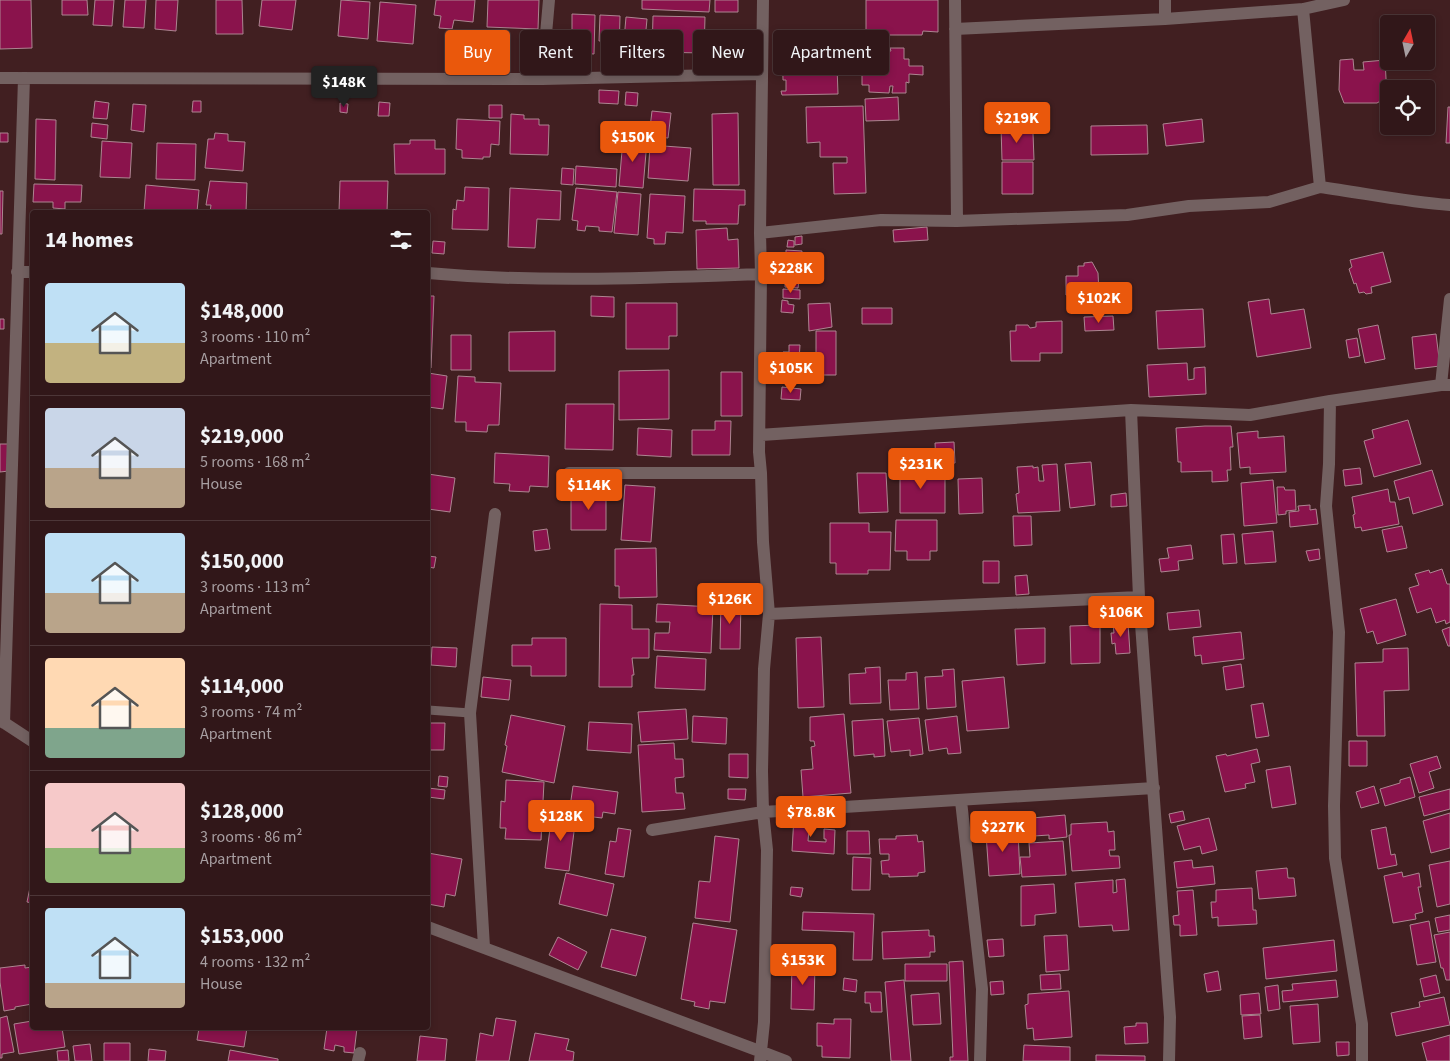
<!DOCTYPE html>
<meta charset="utf-8">
<style>
:root{--surface:#311719;--page:#3d2426;--text:#f1f3f6;--muted:#a89fa2;--line:#4c3638;--accent:#ea580c}
body{margin:0;font-family:"Source Sans 3",sans-serif;background:var(--page);color:var(--text);height:100vh;display:flex;flex-direction:column;font-size:19px;white-space:nowrap}
*{box-sizing:border-box;margin:0}
p{font-size:16px;color:var(--muted)}
.icon{flex:none;width:28px;height:28px;fill:none;stroke:currentColor;stroke-width:2;stroke-linecap:round;stroke-linejoin:round}
.map{position:relative;flex:1;overflow:hidden}
.panel{position:absolute;left:30px;top:210px;width:400px;height:820px;display:flex;flex-direction:column;background:var(--surface);border-radius:5px;box-shadow:0 2px 8px #0003,0 0 0 1px var(--line)}
.panel>*{flex:none}
.hud{position:absolute;left:445px;top:30px;width:475px;height:45px;display:flex;gap:10px}
.needle{width:32px;rotate:9deg}
.buttons{position:absolute;left:1380px;top:15px;display:grid;gap:10px}
.buttons a{display:grid;place-items:center;width:55px;height:55px;border-radius:5px;background:var(--surface);box-shadow:0 2px 8px #0003,0 0 0 1px var(--line);font-size:25px}
.price{position:absolute;translate:-50% -42px;padding:0 11px;border-radius:5px;background:var(--accent);color:#fff;font-size:16px;line-height:32px;filter:drop-shadow(0 1px 2px #0008)}
.price::after{content:'';position:absolute;left:50%;top:30px;width:15px;height:11px;margin-left:-8px;background:inherit;clip-path:polygon(0 0,100% 0,50% 100%)}
.price.current{background:#222;color:#fff}
ul{padding:0;list-style:none}
li{display:flex;align-items:center;gap:15px;height:125px;padding:0 15px}
li+li{border-top:1px solid var(--line)}
li span{display:grid;place-items:center;flex:none;width:140px;height:100px;border-radius:5px;color:#555}
li>.icon{margin-inline-start:auto}
span .icon{width:60px;height:60px;fill:#fffc;stroke-width:1}
li b{font-size:21px}
h2{display:flex;justify-content:space-between;align-items:center;height:60px;padding:0 15px;font-size:21px}
.pill{padding:0 18px;border-radius:5px;background:var(--surface);box-shadow:0 2px 8px #0003,0 0 0 1px var(--line);font-size:18px;line-height:45px}
.pill.current{background:var(--accent);color:#fff}
.map>svg:first-child{display:block}
.building{fill:#8a134c;stroke:#ad8591}
.lines{fill:none;stroke-linecap:round;stroke-linejoin:round}
.service{stroke:#736161;stroke-width:9}
.minor{stroke:#736161;stroke-width:12}
</style>
<div class="map">
<svg width="1450" height="1061" viewBox="0 0 1450 1061">
<rect width="100%" height="100%" fill="#411f21"/>
<path class="building" d="M0,0H31L32,48L0,49Z
M62,0H87L88,15H62Z
M95,0H114L112,26L93,25Z
M125,0H146L144,28L123,27Z
M156,0H178L176,31L155,29Z
M216,0H242L243,34H216Z
M262,0H296L292,30L259,26Z
M341,0L370,2L368,39L338,36Z
M436,0H475L473,22L454,20L452,29L439,28L441,16L434,15Z
M488,0H539L538,29L487,27Z
M642,0H710L709,12L642,9Z
M715,0H738V12H715Z
M866,0H938V32L923,31L922,35H866Z
M380,2L416,5L413,44L377,41Z
M572,14L595,15L594,54L579,53V42H572Z
M600,15L620,16L619,53L606,52L607,41H599Z
M653,16L705,17L704,53L652,52Z
M626,17L647,19L644,51L633,50L634,41L624,40Z
M836,38L838,94L782,95L781,91H786V80H783L782,40Z
M866,46L882,47V51H891L890,48H904V59H909V66H923V75L909,74V83L906,82V93H892L893,86H890L889,93L869,92V85H862V59H866Z
M715,54L724,55L723,69L713,68Z
M728,59L745,60L744,70L728,68Z
M1353,59L1354,70H1364L1363,62L1385,60L1387,97L1377,103H1344L1339,90L1340,60Z
M599,90L619,91L618,104L599,103Z
M626,92L638,93L637,106L625,105Z
M898,97L899,120L866,121L865,99Z
M95,101L109,103L107,119L93,118Z
M193,101H201V112H192Z
M379,102L390,103L389,116H378Z
M340,103L348,104L347,113L340,112Z
M133,104L146,105L144,132L131,130Z
M489,105H502V118H489Z
M863,106L866,193L834,194L833,163H847V157H820V142L807,143L806,107Z
M1448,107H1450V143H1446Z
M652,111L671,113L668,138L649,136Z
M738,113L739,185H713L712,114Z
M511,114L524,115V119H539V125H549L548,155L510,154Z
M36,119L56,120L55,180L35,179Z
M457,119L500,121L499,145L491,144L490,157H483V159L462,158V150L456,149Z
M1202,119L1204,142L1166,146L1163,124Z
M92,123L108,125L107,139L91,137Z
M1147,125L1148,154L1091,155V126Z
M1001,127H1030V133H1033L1034,160H1002Z
M0,133H8V142H0Z
M215,133L228,134V141L245,142L243,171L205,168L208,139H214Z
M623,139L647,141L643,188L619,186Z
M410,140H435V149H445V174H395L394,144H410Z
M102,141L132,143L130,178L100,177Z
M157,143L196,144L195,180L156,179Z
M650,145L691,148L688,181L648,178Z
M1002,162H1033V194H1002Z
M576,166L617,169L616,187L575,184Z
M562,168L574,169L573,185L561,184Z
M210,181L247,183L246,212H210L211,205H206Z
M340,181H388L387,212H339Z
M34,184L82,185L81,202H65V209L53,208V202H33Z
M146,185L199,190L197,212H144Z
M465,187L489,188L488,230L452,229L453,209L456,210L457,200L464,201Z
M510,188L561,191L560,220L537,219L535,248L508,247Z
M576,188L617,192L612,232L599,231V227L586,226L585,231L577,230L578,221L572,220Z
M694,189L745,190V205H739L738,224H706V221H693Z
M0,191H3L2,234H0Z
M618,192L641,194L638,235L614,233Z
M650,194L685,196L683,233L666,232L665,244H654V239L647,238Z
M927,227L928,240L894,242L893,230Z
M727,228L728,240L738,239L739,268L697,269L696,230Z
M802,236V244L795,245V237Z
M788,240L794,241V247H787Z
M433,241L445,242L444,254L432,253Z
M786,250L802,251L801,259L786,258Z
M1383,252L1391,282L1371,287L1372,293L1366,294L1364,292L1359,293L1356,283L1354,284L1349,269L1352,267L1350,260Z
M785,260L804,261L803,269L785,268Z
M1092,262L1098,273L1099,293L1086,294L1070,302V295H1066V276H1078V266H1084V263Z
M804,270L805,278L783,279L782,272Z
M785,279L799,281L798,288L785,287Z
M783,289L800,290V299L783,298Z
M428,296H434L431,368L428,367Z
M591,296L614,297V317L591,316Z
M1269,299L1271,314L1304,309L1311,348L1257,357L1248,302Z
M782,300L788,301V304L794,305L793,313L781,312Z
M626,303H677V336H669V349H626Z
M830,303L832,327L809,331L808,304Z
M862,308H892V324H862Z
M1203,309L1205,347L1158,349L1156,311Z
M1113,316L1114,330L1085,331L1084,317Z
M0,319H4V329H0Z
M1062,321V353H1040V361H1011L1010,331H1016V325H1028L1030,328L1036,327V322Z
M1378,325L1385,359L1365,363L1358,329Z
M555,331V371H509V332Z
M816,331H836V375H816Z
M1436,334L1440,366L1415,369L1412,337Z
M451,335H471V370H451Z
M1357,338L1360,356L1349,358L1346,340Z
M789,345H800L799,360H783V352H789Z
M1187,363L1188,380L1194,379V368L1205,367L1206,394L1149,397L1147,365Z
M669,370V419L619,420V371Z
M721,372H742V416H721Z
M428,373L447,376L443,409L428,407Z
M458,376L475,377V382L501,383L499,425H488L487,432L466,431V422H455Z
M782,387L801,389L800,400L781,399Z
M566,404H614L613,450L565,449Z
M1408,420L1421,464L1374,477L1364,441L1374,438L1372,430Z
M715,421H731L730,455H692V430H715Z
M1205,426H1231L1233,447H1230L1231,470H1227L1228,481L1212,482V471L1181,472V462H1178L1176,428Z
M638,428L672,430L671,457L637,455Z
M1258,431V438L1284,436L1286,472L1250,474V467L1240,468L1237,433Z
M954,442L955,463L936,464L935,443Z
M0,444H9V471L0,472Z
M495,453L549,456L548,487L530,486L529,492L509,491L510,484L494,483Z
M903,462H915V466H931V474H945V513H900V465H903Z
M1091,462L1095,505L1070,508L1065,464Z
M1057,464L1060,511L1018,513L1016,494L1019,493L1017,467L1033,466V468L1038,467L1039,481H1044L1042,465Z
M1360,468L1362,484L1345,486L1343,470Z
M1432,470L1443,505L1413,514L1409,497L1399,500L1394,481Z
M857,473H886L888,512L859,513Z
M428,474L455,478L450,512L428,509Z
M982,478L983,513L959,514L958,479Z
M1273,480L1277,523L1244,526L1241,483Z
M625,485L655,487L651,542L621,540Z
M1277,487H1284L1285,490H1295L1296,510L1286,511V514L1278,515Z
M1388,489L1390,502H1395L1399,524L1362,531L1361,527L1355,528L1353,515L1355,514L1352,497Z
M571,491H606V530H571Z
M1126,493L1127,506L1111,507V495Z
M1310,505V510L1316,509L1318,524L1290,527L1289,512L1299,511L1298,506Z
M1013,516H1031L1032,545L1014,546Z
M896,520H937V551H930V560H907V551H895Z
M830,523H869V532H891L890,570H868V574H836V563H830Z
M1402,526L1407,548L1387,552L1382,530Z
M547,529L550,549L535,551L533,531Z
M1273,531L1276,562L1245,564L1242,534Z
M1234,534L1237,563L1223,564L1221,535Z
M1191,545L1193,559L1178,561L1179,570L1161,572L1159,559L1169,558L1167,548Z
M656,548L657,597L619,598V586H615V549Z
M1319,549L1320,559L1309,561L1306,551Z
M428,556L436,557L434,568L428,567Z
M983,561H999V583H983Z
M1442,569L1447,584H1450V622L1446,624L1445,620L1436,623L1431,608L1417,613L1409,588L1419,585L1415,574L1429,570L1430,573Z
M1027,575L1029,594L1016,595L1015,576Z
M1396,599L1406,635L1377,644L1373,631L1367,633L1360,609Z
M721,600L741,601L740,649H720Z
M600,604L632,605V629H649V658H632L634,675H632V687H599Z
M657,604L713,607L711,653L654,650L655,633H669L670,622H656Z
M1199,610L1201,627L1169,630L1167,613Z
M1128,623L1130,653L1116,654L1115,643L1112,644L1111,633H1114L1113,624Z
M1100,625V663L1071,664L1070,626Z
M1450,627V646H1448L1442,630Z
M1045,628V663L1017,665L1015,629Z
M1241,632L1244,659L1202,664L1201,655L1195,656L1193,637Z
M821,637L824,707L798,708L796,638Z
M532,638H566V676H531V666H512V645H532Z
M432,647L457,648L456,667L431,665Z
M1408,648L1409,690L1384,691L1385,736H1357L1355,663L1383,662V649Z
M657,656L706,659L705,690L655,688Z
M1241,664L1244,687L1226,690L1223,667Z
M880,667L881,703L850,704L849,674L866,673L865,668Z
M954,669L956,707L927,709L925,677L943,676L942,670Z
M917,672L919,709L890,710L888,680H906V673Z
M483,677L511,680L509,700L481,697Z
M1004,677L1009,728L967,731L962,681Z
M1263,703L1269,736L1256,738L1251,705Z
M686,709L688,739L641,742L638,712Z
M844,714L851,793L803,797L801,770L813,769L811,747L815,746L814,741H810V717Z
M511,715L565,726L554,783L502,772L507,746L505,745Z
M693,716L727,718L726,744L692,742Z
M957,716L961,753L948,754L947,748L929,751L925,720Z
M919,718L923,754L910,756V750L891,752L887,721Z
M883,719L885,756L874,757V754L854,756L852,721Z
M589,722L632,724L631,753L587,750Z
M428,723H445L444,750H428Z
M1349,741H1367V766H1349Z
M674,743L675,759H683L684,777L675,778L676,793H683L685,809L642,812L638,745Z
M1257,749L1260,762L1251,764L1255,782L1245,784L1246,788L1225,792L1216,756L1226,754L1227,756Z
M729,754H748V778L729,777Z
M1437,756L1441,768L1429,772L1434,788L1419,793L1410,764Z
M1290,766L1296,804L1272,808L1266,770Z
M439,776L448,777L447,787L438,786Z
M1410,777L1415,797L1385,806L1380,789L1400,783V780Z
M506,780L544,782L541,840L505,839L506,828H500L501,801L505,802Z
M573,786L618,792L615,814L603,812L602,818L569,814Z
M1374,786L1379,803L1361,808L1356,792Z
M428,788L445,790L444,799L428,797Z
M728,789H746L745,800L728,799Z
M1450,789V809L1424,816L1419,797Z
M1183,811L1185,820L1171,823L1169,814Z
M552,813L576,816L569,871L545,868Z
M1450,813V848L1431,853L1423,821Z
M1065,815L1067,837L1049,839V835L1034,836L1032,818Z
M794,816L810,817L808,841L826,842V839H824V829L835,830L834,854L792,851Z
M1209,818L1217,850L1202,854L1200,846L1184,850L1177,826Z
M1107,822L1108,832L1114,831L1115,850H1109L1110,856H1119L1120,868L1072,871L1069,835H1071V824Z
M1008,827V833L1018,832L1020,874L989,876L986,834H994V828Z
M1386,827L1391,855L1395,854L1397,865L1378,869L1371,830Z
M618,828L631,830L624,877L605,874L610,841L616,842Z
M847,831H869L870,854H847Z
M917,835L918,842L923,841L925,872L918,873V876L889,877V874H882L881,861L889,860V854H880L879,839H896V836Z
M715,836L739,839L730,922L695,918L699,881L710,882Z
M1063,841L1066,875L1022,877L1020,857H1030L1029,843Z
M428,853L462,859L455,896L446,894L444,907L428,904Z
M853,857L871,858L870,890H852Z
M1192,860L1193,868L1213,866L1215,884L1177,888L1174,862Z
M1450,861V904L1437,907L1429,865Z
M1287,868L1288,878H1294L1296,896L1259,899L1256,871Z
M1402,872L1403,877L1419,873L1421,887H1418L1423,912L1415,914L1416,919L1393,923L1384,876Z
M566,873L614,884L607,916L559,904Z
M32,878V903L27,902Z
M1125,879L1129,930L1113,931L1112,925L1079,927L1075,883L1113,880V893L1117,892L1116,880Z
M1054,884L1056,913L1035,915V925L1021,926V886Z
M791,887L803,888L801,897L790,895Z
M1252,888L1253,910H1256L1257,924L1218,926V917L1212,918L1211,902H1216V890Z
M1193,890L1197,935L1180,936V925H1174L1173,916L1179,915L1177,891Z
M803,912L874,914L872,960H853L854,932L802,930Z
M1450,915V930L1438,932L1435,918Z
M1429,921L1436,962L1417,965L1410,925Z
M693,923L737,930L725,1003L710,1001L709,1009L694,1006L695,1002L681,999Z
M611,929L646,937L636,976L601,967Z
M929,930V936H934L935,952H930V957L883,959L882,932Z
M1450,932V980H1446L1443,968H1441L1434,935Z
M1067,935L1069,970L1046,972L1044,936Z
M558,937L587,952L578,970L549,955Z
M1003,939L1004,956L989,957L987,940Z
M1334,940L1337,971L1266,979L1263,948Z
M963,961L968,1061H950V1057H953L949,962Z
M792,962L815,963L814,1010L791,1009Z
M905,964H947V981H905Z
M25,965V968L32,967V1004L15,1007V1009L4,1011L0,982V968Z
M1218,971L1221,990L1207,992L1204,974Z
M1060,974L1061,989L1041,990L1040,975Z
M1436,975L1440,993L1424,997L1420,979Z
M844,978L857,980L856,992L843,990Z
M904,980L911,1061H891L885,982Z
M1336,980L1338,997L1283,1002L1282,991L1293,990L1292,984Z
M1003,981L1004,994L991,995L990,982Z
M1278,985L1280,1009L1268,1011L1265,987Z
M1069,991L1072,1037L1034,1040L1033,1028L1027,1029L1025,1005L1028,1004V994Z
M865,992H881L882,1012H871L870,1003H865Z
M939,993L941,1024L913,1025L911,995Z
M1259,993L1261,1014L1241,1015L1240,995Z
M1444,997L1450,1025L1396,1036L1391,1013L1420,1007L1419,1002Z
M1318,1004L1320,1042L1293,1044L1290,1006Z
M1260,1015L1262,1037L1244,1039L1242,1016Z
M7,1016L14,1052L2,1054V1058H0V1018Z
M496,1018L516,1021L509,1061H476L480,1033L493,1036Z
M834,1019H851L850,1058L822,1057V1046H817V1023L834,1024Z
M32,1021V1028H62L65,1047L19,1054L14,1024Z
M1136,1023H1147L1148,1043L1125,1044L1124,1027L1136,1026Z
M199,1028H247L244,1047L197,1040Z
M327,1028H357L354,1053L344,1052V1047L335,1045L334,1051L324,1049Z
M535,1033L569,1039L566,1050L574,1052L573,1061H529Z
M1450,1035V1061H1427L1422,1043Z
M420,1036L447,1039L445,1061H417Z
M1336,1042H1349V1055L1337,1056Z
M104,1043H130V1061H104Z
M90,1044L92,1061H75L73,1046Z
M1024,1045L1070,1047V1061H1023Z
M149,1049L166,1051L165,1061H148Z
M68,1050L69,1061H58L57,1051Z
M230,1050L278,1059V1061H228Z
M1096,1055L1145,1056V1061H1096Z"/>
<g class="lines">
<path class="service" d="M428,710L470,713"/>
<path class="minor" d="M955,0L957,221
M1165,0V19
M1303,9L1320,187C1364,193 1406,202 1450,205
M955,29L1165,19L1303,9L1344,0
M0,78L542,79L762,74
M542,79L549,0
M760,233L881,220L957,221L1127,215L1189,206L1269,202L1320,187
M17,272H32
M428,273C538,283 650,278 761,274
M1441,385L1450,299
M1330,401L1329,464L1326,506L1339,632L1334,806L1335,858L1362,1024V1061
M1131,410L1139,597L1170,1017L1169,1061
M760,435L1131,410L1250,415L1330,401L1441,385H1450
M569,473H761
M769,614L1139,597
M0,720L32,741
M4,723L24,78
M961,801L982,989L980,1061
M652,830L763,812L1154,788
M428,927L786,1061
M484,947L470,713L495,514
M358,1061L360,1053
M760,1061L764,1022L767,850L763,812L762,771L764,669L769,614L763,542L761,473L759,452L761,274L760,233L763,0"/>
</g>
</svg>
<div class="buttons">
<a><svg class="needle" viewBox="-14 -14 28 28"><path d="M0-13l5 13h-10z" fill="#e53935"/><path d="M0 13l5-13h-10z" fill="#a89fa2"/></svg></a>
<a><svg class="icon" aria-label="locate" viewBox="0 0 24 24"><circle cx="12" cy="12" r="6"/><path d="M12 2v4M12 18v4M2 12h4M18 12h4"/></svg></a>
</div>
<b class="price current" style="left:344px;top:108px">$148K</b>
<b class="price" style="left:1017px;top:144px">$219K</b>
<b class="price" style="left:633px;top:163px">$150K</b>
<b class="price" style="left:791px;top:294px">$228K</b>
<b class="price" style="left:1099px;top:324px">$102K</b>
<b class="price" style="left:791px;top:394px">$105K</b>
<b class="price" style="left:921px;top:490px">$231K</b>
<b class="price" style="left:589px;top:511px">$114K</b>
<b class="price" style="left:730px;top:625px">$126K</b>
<b class="price" style="left:1121px;top:638px">$106K</b>
<b class="price" style="left:811px;top:838px">$78.8K</b>
<b class="price" style="left:561px;top:842px">$128K</b>
<b class="price" style="left:1003px;top:853px">$227K</b>
<b class="price" style="left:803px;top:986px">$153K</b>
<div class="hud">
<a class="pill current">Buy</a>
<a class="pill">Rent</a>
<a class="pill">Filters</a>
<a class="pill">New</a>
<a class="pill">Apartment</a>
</div>
<section class="panel">
<h2>14 homes<svg class="icon" aria-label="filters" viewBox="0 0 24 24"><path d="M4 7h16M4 17h16"/><circle cx="9" cy="7" r="2"/><circle cx="15" cy="17" r="2"/></svg></h2>
<ul>
<li><span style="background:linear-gradient(#bfe0f5 60%,#c2b280 0)"><svg class="icon" aria-label="home" viewBox="0 0 24 24"><path d="M3 11l9-7 9 7M6 9v11h12V9"/></svg></span><div><b>$148,000</b><p>3 rooms · 110 m²</p><p>Apartment</p></div></li>
<li><span style="background:linear-gradient(#c9d6e8 60%,#b9a48a 0)"><svg class="icon" aria-label="home" viewBox="0 0 24 24"><path d="M3 11l9-7 9 7M6 9v11h12V9"/></svg></span><div><b>$219,000</b><p>5 rooms · 168 m²</p><p>House</p></div></li>
<li><span style="background:linear-gradient(#bfe0f5 60%,#b9a48a 0)"><svg class="icon" aria-label="home" viewBox="0 0 24 24"><path d="M3 11l9-7 9 7M6 9v11h12V9"/></svg></span><div><b>$150,000</b><p>3 rooms · 113 m²</p><p>Apartment</p></div></li>
<li><span style="background:linear-gradient(#ffd9b3 70%,#7fa58c 0)"><svg class="icon" aria-label="home" viewBox="0 0 24 24"><path d="M3 11l9-7 9 7M6 9v11h12V9"/></svg></span><div><b>$114,000</b><p>3 rooms · 74 m²</p><p>Apartment</p></div></li>
<li><span style="background:linear-gradient(#f6c9c9 65%,#8fb573 0)"><svg class="icon" aria-label="home" viewBox="0 0 24 24"><path d="M3 11l9-7 9 7M6 9v11h12V9"/></svg></span><div><b>$128,000</b><p>3 rooms · 86 m²</p><p>Apartment</p></div></li>
<li><span style="background:linear-gradient(#bfe0f5 75%,#b9a48a 0)"><svg class="icon" aria-label="home" viewBox="0 0 24 24"><path d="M3 11l9-7 9 7M6 9v11h12V9"/></svg></span><div><b>$153,000</b><p>4 rooms · 132 m²</p><p>House</p></div></li>
</ul>
</section>
</div>
